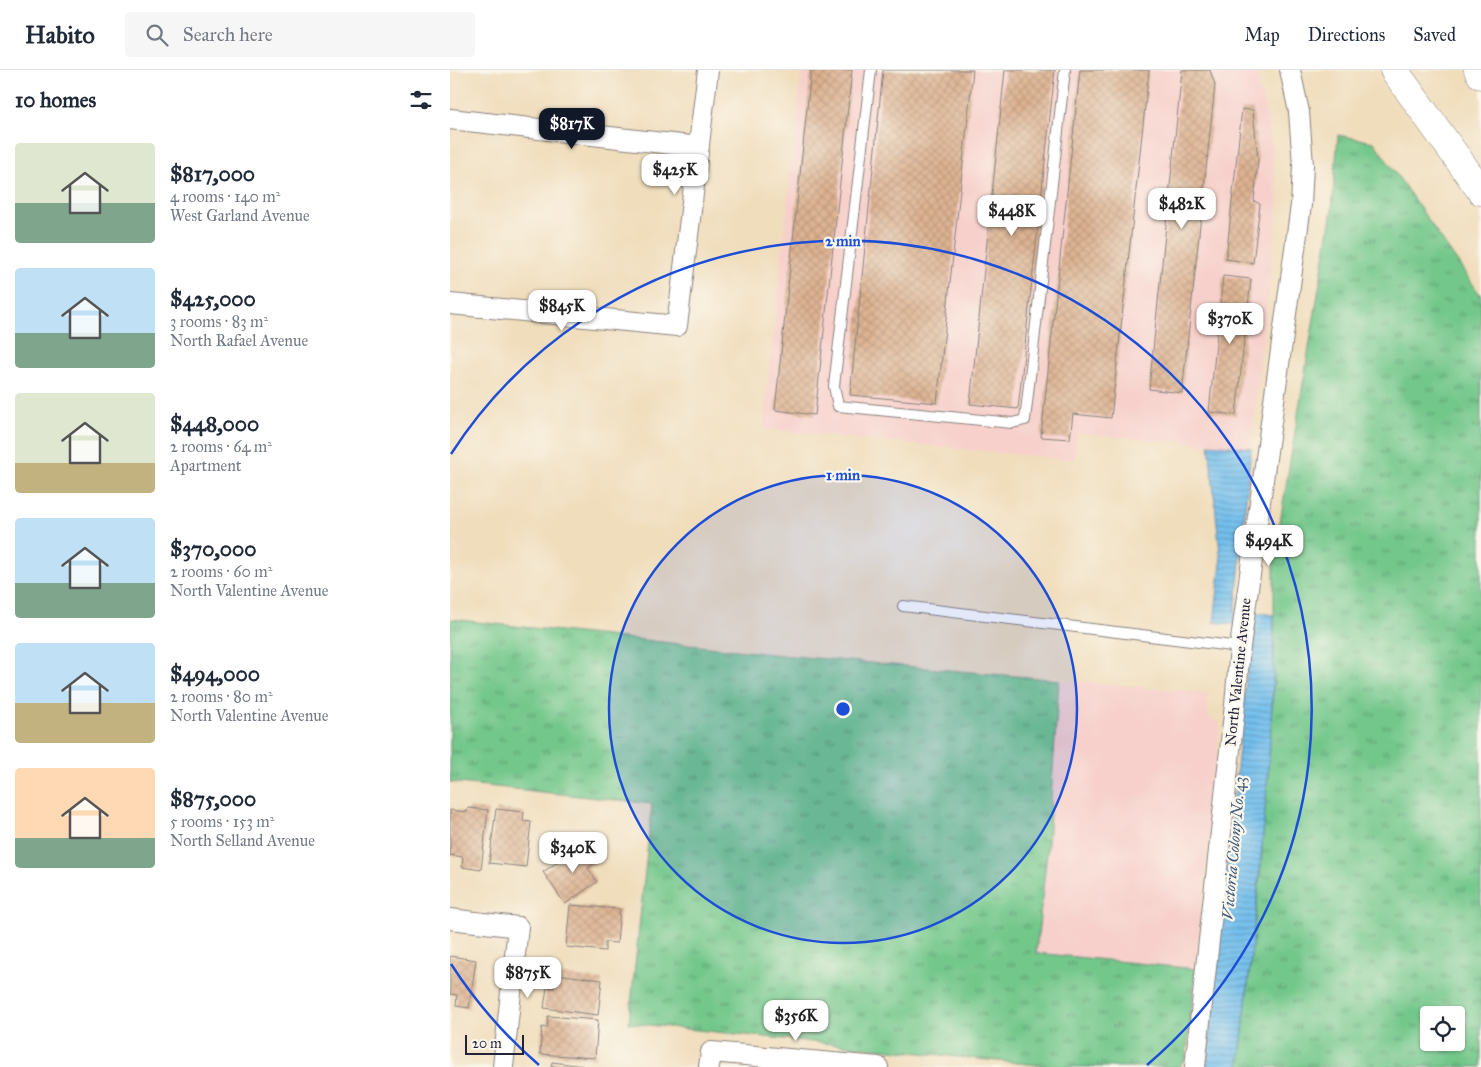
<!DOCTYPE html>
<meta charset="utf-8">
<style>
:root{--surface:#fff;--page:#f6f6f7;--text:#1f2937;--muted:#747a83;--line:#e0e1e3;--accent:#111827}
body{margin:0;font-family:"IM FELL Great Primer",serif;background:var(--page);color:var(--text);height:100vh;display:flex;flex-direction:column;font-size:19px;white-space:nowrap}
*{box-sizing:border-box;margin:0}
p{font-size:16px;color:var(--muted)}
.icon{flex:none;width:28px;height:28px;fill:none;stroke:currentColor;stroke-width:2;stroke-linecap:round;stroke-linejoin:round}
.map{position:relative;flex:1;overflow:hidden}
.panel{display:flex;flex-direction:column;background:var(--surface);width:450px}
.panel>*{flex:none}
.controls{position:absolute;left:970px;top:936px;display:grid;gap:10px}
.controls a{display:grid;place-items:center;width:45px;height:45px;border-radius:5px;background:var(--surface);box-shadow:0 1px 4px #0004;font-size:25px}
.scale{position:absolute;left:15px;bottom:12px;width:59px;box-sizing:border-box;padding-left:5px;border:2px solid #22223b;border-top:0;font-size:14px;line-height:18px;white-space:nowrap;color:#22223b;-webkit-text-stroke:4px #fbf7ec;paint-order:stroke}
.price{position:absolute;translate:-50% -42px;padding:0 11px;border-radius:10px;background:#fff;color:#222;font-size:16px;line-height:32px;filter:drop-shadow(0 1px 2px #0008)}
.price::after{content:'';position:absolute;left:50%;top:30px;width:15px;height:11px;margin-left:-8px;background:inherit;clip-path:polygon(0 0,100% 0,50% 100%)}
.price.selected{background:var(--accent);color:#fff}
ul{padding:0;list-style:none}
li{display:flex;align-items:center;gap:15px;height:125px;padding:0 15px}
li span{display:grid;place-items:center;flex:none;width:140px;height:100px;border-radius:5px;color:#555}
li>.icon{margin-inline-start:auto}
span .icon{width:60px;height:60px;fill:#fffc;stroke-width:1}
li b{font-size:21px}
h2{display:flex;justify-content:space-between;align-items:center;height:60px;padding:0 15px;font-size:21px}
header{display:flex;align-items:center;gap:30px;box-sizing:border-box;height:70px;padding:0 25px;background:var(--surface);border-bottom:1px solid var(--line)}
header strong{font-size:24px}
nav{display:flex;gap:28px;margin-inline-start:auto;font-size:18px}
.search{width:350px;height:45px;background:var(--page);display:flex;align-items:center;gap:12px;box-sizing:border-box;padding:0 18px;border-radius:5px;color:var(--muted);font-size:19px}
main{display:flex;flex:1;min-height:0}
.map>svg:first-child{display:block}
.built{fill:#f7d0cb}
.grass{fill:url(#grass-tufts);stroke:#4a7463;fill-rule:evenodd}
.water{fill:url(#water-rules);stroke:#4a7094}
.building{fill:url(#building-cross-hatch)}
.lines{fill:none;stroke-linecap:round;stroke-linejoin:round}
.lane-casing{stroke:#89807c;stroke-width:12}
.street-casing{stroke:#89807c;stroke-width:22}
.highway-casing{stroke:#89807c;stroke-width:29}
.lane{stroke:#fff;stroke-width:10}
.street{stroke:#fff;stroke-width:20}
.highway{stroke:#fff;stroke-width:28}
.ring{fill:none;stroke:#1d4ed8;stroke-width:2.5}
.labels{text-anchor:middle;stroke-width:4.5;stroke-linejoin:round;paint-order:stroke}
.street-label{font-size:15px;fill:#22223b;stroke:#fbf7ec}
.water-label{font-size:16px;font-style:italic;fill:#3e5979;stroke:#fbf7ec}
.centre{fill:#1d4ed8;stroke:#fbf7ec;stroke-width:2.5}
.ring-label{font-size:15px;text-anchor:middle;font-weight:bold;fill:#1d4ed8;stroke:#fbf7ec;stroke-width:4.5;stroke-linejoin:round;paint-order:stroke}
</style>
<header>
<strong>Habito</strong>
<div class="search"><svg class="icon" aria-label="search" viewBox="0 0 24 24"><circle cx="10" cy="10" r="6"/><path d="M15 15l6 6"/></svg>Search here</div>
<nav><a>Map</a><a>Directions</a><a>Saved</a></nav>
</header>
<main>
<section class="panel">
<h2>10 homes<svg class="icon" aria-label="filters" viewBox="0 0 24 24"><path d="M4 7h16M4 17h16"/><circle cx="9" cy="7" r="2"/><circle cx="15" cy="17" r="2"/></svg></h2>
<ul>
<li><span style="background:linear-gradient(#dfe7d0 60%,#7fa58c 0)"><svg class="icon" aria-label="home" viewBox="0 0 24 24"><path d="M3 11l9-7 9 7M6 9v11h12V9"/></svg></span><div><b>$817,000</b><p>4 rooms · 140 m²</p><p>West Garland Avenue</p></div></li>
<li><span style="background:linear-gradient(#bfe0f5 65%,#7fa58c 0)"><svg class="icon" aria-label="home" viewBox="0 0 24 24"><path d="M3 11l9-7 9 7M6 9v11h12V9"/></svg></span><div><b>$425,000</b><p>3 rooms · 83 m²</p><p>North Rafael Avenue</p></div></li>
<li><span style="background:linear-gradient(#dfe7d0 70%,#c2b280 0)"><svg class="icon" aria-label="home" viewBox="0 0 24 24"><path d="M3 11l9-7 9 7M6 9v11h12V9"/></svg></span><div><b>$448,000</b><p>2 rooms · 64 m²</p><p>Apartment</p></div></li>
<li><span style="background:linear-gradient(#bfe0f5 65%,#7fa58c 0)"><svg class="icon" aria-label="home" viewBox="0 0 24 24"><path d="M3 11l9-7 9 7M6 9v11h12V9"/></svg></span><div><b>$370,000</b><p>2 rooms · 60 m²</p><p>North Valentine Avenue</p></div></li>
<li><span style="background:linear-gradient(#bfe0f5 60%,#c2b280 0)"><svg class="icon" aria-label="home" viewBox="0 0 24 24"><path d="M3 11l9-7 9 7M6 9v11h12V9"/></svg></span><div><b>$494,000</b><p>2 rooms · 80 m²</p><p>North Valentine Avenue</p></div></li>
<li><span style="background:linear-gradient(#ffd9b3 70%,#7fa58c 0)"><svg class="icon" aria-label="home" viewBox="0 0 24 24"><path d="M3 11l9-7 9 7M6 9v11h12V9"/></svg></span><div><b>$875,000</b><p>5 rooms · 153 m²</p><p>North Selland Avenue</p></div></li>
</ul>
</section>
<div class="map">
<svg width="1031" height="997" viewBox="0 0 1031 997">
<defs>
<pattern id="grass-tufts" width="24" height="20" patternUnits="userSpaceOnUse" patternTransform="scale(1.25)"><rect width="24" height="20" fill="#73c78b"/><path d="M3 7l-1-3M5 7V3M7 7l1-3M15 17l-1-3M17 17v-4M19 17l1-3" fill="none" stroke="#5ea173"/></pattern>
<pattern id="water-rules" width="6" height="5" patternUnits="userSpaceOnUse" patternTransform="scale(1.25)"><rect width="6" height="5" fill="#73bfed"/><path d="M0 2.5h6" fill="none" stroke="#5e9bc1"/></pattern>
<pattern id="building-cross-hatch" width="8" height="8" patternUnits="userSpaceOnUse" patternTransform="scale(1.25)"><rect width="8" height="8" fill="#ddb392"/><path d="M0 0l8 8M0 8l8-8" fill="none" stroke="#bd9a7f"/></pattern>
</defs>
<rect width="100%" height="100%" fill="#fbf7ec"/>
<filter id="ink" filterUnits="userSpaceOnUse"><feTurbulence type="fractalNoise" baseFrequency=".02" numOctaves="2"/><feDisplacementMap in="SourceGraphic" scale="10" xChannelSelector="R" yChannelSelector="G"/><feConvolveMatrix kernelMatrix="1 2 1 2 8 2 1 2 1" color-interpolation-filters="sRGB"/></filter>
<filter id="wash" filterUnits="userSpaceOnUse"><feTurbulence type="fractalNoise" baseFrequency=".0096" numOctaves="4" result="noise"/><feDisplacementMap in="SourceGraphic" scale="20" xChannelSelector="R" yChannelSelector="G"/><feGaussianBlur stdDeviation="1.12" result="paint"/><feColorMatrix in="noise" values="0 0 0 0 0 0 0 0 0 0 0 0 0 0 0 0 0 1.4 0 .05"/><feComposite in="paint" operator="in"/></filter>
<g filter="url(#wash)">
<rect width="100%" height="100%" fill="#f0ddbc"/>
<path class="built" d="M352,0H805L818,51L828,136L801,378L627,363L624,390L313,359Z
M609,610L758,623L757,646L770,653L746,899L586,883L598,773Z"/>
<path class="grass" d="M888,65L924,72L1031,226V997H789L811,795L824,606V488L882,140ZM979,945H1006V972H979Z
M0,549L331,585L609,610L598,773L586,883L746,899L736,988L729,997H606L179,953L202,734L0,712Z"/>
<path class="water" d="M759,374L801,378L784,554L764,552L771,493Z
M803,542L824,545C824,696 805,847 789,997H756Z"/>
<g id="blocks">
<path class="building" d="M361,0H402L365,345L325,340Z
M433,0H523L487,333L400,325Z
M555,0H605L568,339L520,334Z
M630,0H699L661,348L623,344L620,369L591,367Z
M732,0H760L765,15L732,323L699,319Z
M792,39L803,40L808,90L804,131L810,134L803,193L776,189Z
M773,206L801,209L786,345L759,342Z
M18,738L38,740L31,800L12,797L13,787L0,785V740L17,742Z
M46,739L74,742L73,751L81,752L76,797L39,793Z
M136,773L148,791L138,798L147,812L115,834L93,802Z
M120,835L170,839L167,873L155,872V881L116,877Z
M0,886L26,890L19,938L6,936L7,925L0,924Z
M106,904L152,910L148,945L94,938L97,917L104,918Z
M98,946L148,950L145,988L90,984L92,957L97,958Z
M102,992L133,996V997H101Z"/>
</g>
</g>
<g filter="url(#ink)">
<use href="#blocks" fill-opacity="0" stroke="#89807c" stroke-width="1"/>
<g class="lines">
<g class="lane-casing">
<path id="lane" d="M421,0L384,316L388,336L562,353L575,350L615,0
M453,536L790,577"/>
</g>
<g class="street-casing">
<path id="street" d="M0,49L249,77
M0,234L227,256L258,0
M0,849L68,857L53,997
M259,997L261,982L428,997
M745,997L785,635L790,577L851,135L853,95L849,42L840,0"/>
</g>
<g class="highway-casing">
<path id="highway" d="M944,0L1031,121
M1028,0L1031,5"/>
</g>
<use href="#lane" class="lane"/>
<use href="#street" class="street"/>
<use href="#highway" class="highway"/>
</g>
</g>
<circle cx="393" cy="639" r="234" fill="#1d4ed8" fill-opacity=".12"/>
<g class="ring">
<circle cx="393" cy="639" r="234"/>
<path d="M89 995A468 468 0 0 1 1 894M1 384A468 468 0 1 1 697 995"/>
</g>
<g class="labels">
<g class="street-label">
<text transform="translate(788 602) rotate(-84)" y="5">North Valentine Avenue</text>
</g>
<g class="water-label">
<text transform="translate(783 778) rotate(-85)" y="6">Victoria Colony No. 43</text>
</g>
</g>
<circle cx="393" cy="639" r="8" class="centre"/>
<g class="ring-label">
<text x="393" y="176">2 min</text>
<text x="393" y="410">1 min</text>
</g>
</svg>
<div class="controls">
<a><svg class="icon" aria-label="locate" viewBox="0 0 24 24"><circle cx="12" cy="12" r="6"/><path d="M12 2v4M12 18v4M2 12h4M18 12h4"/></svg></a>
</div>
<div class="scale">20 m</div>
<b class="price selected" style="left:122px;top:80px">$817K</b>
<b class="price" style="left:225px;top:126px">$425K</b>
<b class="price" style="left:732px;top:160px">$482K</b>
<b class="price" style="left:562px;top:167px">$448K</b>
<b class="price" style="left:112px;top:262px">$845K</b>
<b class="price" style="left:780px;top:275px">$370K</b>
<b class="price" style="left:819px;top:497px">$494K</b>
<b class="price" style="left:123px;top:804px">$340K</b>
<b class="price" style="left:78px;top:929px">$875K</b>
<b class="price" style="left:346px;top:972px">$356K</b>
</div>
</main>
